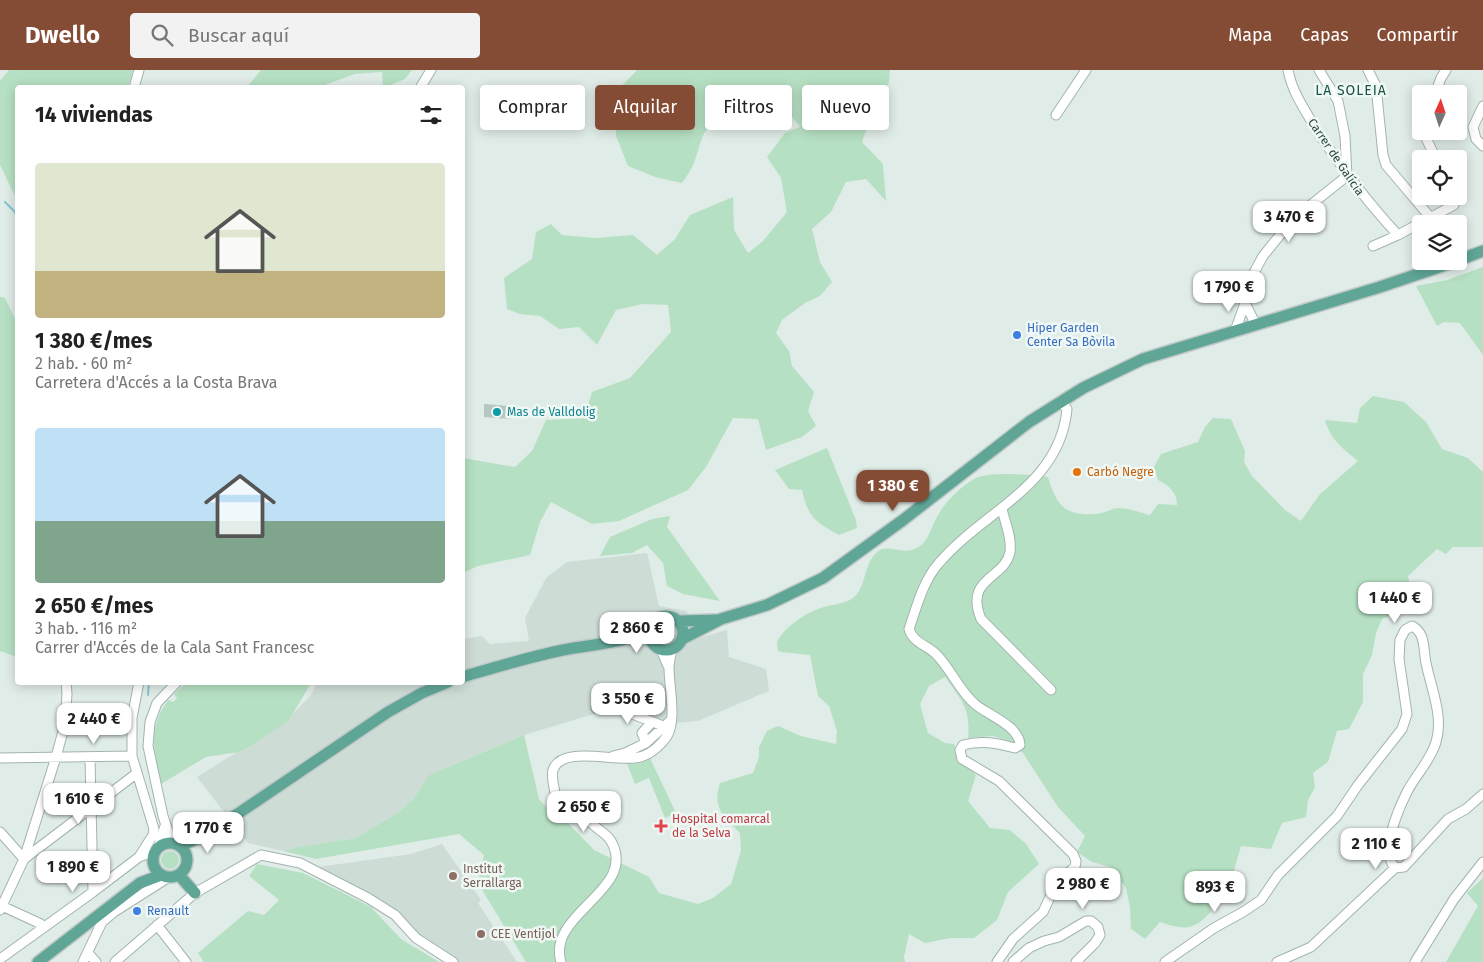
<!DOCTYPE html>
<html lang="es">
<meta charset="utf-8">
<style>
:root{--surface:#fff;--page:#f2f2f2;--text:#222;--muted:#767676;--accent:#854c35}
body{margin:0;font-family:"Fira Sans",sans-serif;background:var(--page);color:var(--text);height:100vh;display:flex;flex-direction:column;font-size:19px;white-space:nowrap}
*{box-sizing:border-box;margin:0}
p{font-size:16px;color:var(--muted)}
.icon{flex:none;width:28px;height:28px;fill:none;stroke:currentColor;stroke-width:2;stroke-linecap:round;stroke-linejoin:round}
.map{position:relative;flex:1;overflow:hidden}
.side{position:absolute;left:15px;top:15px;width:450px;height:600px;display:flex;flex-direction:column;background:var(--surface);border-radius:5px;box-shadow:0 2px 12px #0003}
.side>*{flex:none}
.top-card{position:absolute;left:480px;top:15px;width:475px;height:45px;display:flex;gap:10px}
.needle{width:32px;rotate:3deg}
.tools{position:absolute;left:1412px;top:15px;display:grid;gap:10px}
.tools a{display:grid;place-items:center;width:55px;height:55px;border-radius:5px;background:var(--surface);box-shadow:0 2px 12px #0003;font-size:25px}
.price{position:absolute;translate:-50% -42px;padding:0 11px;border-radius:10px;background:#fff;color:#222;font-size:16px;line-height:32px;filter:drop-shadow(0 1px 2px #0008)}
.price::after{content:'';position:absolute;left:50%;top:30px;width:15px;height:11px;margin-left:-8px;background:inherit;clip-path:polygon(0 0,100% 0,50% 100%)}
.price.selected{background:var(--accent);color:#fff}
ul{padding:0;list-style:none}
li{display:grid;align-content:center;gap:10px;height:265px;padding:0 20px}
li span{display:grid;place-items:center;height:155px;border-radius:5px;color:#555}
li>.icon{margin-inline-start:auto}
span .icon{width:90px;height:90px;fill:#fffc;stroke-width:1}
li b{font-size:21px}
h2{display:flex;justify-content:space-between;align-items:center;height:60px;padding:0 20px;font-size:21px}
.chip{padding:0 18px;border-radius:5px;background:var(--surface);box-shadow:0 2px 12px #0003;font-size:18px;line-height:45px}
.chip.selected{background:var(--accent);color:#fff}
header{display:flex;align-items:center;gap:30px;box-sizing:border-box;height:70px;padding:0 25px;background:var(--accent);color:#fff}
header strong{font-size:24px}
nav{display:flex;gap:28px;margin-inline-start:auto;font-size:18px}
.search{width:350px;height:45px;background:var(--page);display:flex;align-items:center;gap:12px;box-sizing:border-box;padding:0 18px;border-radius:5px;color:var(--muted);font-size:19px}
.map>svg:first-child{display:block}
.built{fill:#cedcd6}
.green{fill:#b6e0c3}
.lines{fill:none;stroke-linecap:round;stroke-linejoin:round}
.stream{stroke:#82c6d7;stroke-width:2}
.building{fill:#b5c7c0}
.minor-casing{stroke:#a2b4af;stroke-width:11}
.major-casing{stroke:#c0c9c7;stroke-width:14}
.minor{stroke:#fff;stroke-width:9}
.major{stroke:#60a697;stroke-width:11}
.shop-dot{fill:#3f7fe0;stroke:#f0f8f5;stroke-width:2}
.culture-dot{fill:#0f9aa8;stroke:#f0f8f5;stroke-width:2}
.food-dot{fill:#e8710a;stroke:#f0f8f5;stroke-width:2}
.health-dot{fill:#e0444e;stroke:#f0f8f5;stroke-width:2}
.education-dot{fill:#8d6e63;stroke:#f0f8f5;stroke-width:2}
.labels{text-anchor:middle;stroke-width:5;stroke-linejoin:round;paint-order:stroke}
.street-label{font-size:12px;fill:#1f3e37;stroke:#f0f8f5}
.shop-label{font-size:12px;fill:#366cbe;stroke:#f0f8f5;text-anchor:start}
.culture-label{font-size:12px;fill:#0d838f;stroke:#f0f8f5;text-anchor:start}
.food-label{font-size:12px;fill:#c56008;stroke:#f0f8f5;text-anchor:start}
.health-label{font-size:12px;fill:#be3a42;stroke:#f0f8f5;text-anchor:start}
.education-label{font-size:12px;fill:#785e54;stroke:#f0f8f5;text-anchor:start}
.neighbourhood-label{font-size:14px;letter-spacing:1px;fill:#195246;stroke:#f0f8f5}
</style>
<header>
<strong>Dwello</strong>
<div class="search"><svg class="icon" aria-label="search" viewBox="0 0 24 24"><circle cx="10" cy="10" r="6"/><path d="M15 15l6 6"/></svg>Buscar aquí</div>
<nav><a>Mapa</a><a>Capas</a><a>Compartir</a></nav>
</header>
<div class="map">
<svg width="1483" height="892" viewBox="0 0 1483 892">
<rect width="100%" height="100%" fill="#e0ece7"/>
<path class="built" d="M647,483L659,536L687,541L694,569L727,560L729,587L766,599L769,621L698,651L676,653L634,649L604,641L524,665L429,705L414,728L399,742L356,768L298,777L283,781L248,773L197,707L286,651L311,625L317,613L462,612L463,569L482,566L490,574L529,571L525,548L546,508L567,492Z
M442,774L481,830L478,833L517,892H457L417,867L396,840L318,797L411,784Z"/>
<path class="green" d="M9,0H133L128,17L18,18L17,126L14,124L0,95V11Z
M261,0H412L405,9L385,17H383L382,2L355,4L319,17H247Z
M637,0H890L889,12L871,47L862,72L883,94L886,131L866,109L846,112L831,142L812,159L820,192L832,212L820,226L805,233L782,250L776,263L789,281L792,296L814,322L808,341L816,356L802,367L766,380L758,349L733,348L706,397L688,420L619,451L592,454L551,432L540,452L530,485L478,496L463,503V388L515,397L532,381L546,350L584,348L592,322L630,308L671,262L668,235L643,234L616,240L597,275L579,257L559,259L540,246L520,244L507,239L504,208L532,189L536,162L551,154L562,165L595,168L633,165L657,185L675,169L690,145L733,127L734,160L748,183L763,171L787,142L781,108L767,87L785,63L800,57C794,49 785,37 775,34C752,26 725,36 710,55C700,66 699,80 694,93C691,100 686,107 682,113L655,107L628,96L616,66L617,44L612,26Z
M1483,197V285L1460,253L1444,252L1437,256L1416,216L1447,210Z
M0,227L5,228L17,253V587L0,581Z
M1373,326L1404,332L1426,352L1442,379L1468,388L1483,402V477H1453L1446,484L1437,479L1408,506L1412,528L1397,543L1382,549L1376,563L1372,585L1363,604V632L1349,659L1337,661L1328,692L1313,703L1315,717L1308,730L1306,747L1282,753L1271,779L1241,776L1231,811L1209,831L1211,842C1193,861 1184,860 1160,852L1145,869L1131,859L1130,837L1126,818L1110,797L1092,792L1077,782L1085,766L1058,737L1023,683L1009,671L993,666L968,668C971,638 961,630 945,607L929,616L920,634L928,663L945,673L954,674L957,685L976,705L968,731L990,758L1010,760L1026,774L1039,794L1008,822L997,850L974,868H951L925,873L909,864L904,887L905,892H526L478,813L484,785L459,764L316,789L283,781L298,777L356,768L399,742L414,728L429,705L524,665L539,729L550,741L570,755L594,780L649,807L659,823L698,834L713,828L731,814L741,781L740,763C723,746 712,738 720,713L753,703L759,687V677L767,661L778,656L801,666L836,674L837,661L829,636L818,626L810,585L782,582L778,581L777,572C785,556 807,542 824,537C833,534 845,534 853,528C867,517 863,494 877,482C888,472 904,488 920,476C929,470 931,457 937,447C943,434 963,414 976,408C992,401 1031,405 1048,407C1057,436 1064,446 1097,444C1105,443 1112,438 1119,438C1129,438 1141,443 1150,445L1158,434L1177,435C1177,422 1169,416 1158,410L1154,397L1161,384L1198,372L1205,357L1213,348L1231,349L1245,381L1244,392L1252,406L1285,440L1301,451L1320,424L1358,391C1343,379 1330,369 1325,350L1357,353L1360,338Z
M827,378L856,450L857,458L839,465C816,452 808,448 802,420L789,419L775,400Z
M670,446L667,457L720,531L683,524L667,516L663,493L647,475L632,483L600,486L610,467L652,449Z
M186,613H311L289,650L254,674L239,682L206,687L161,714C154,681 147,660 168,630L173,632L177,628L174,624Z
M649,686L676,743L665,748L649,708L635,714L626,691Z
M161 790a9 9 0 1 1 18 0a9 9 0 1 1-18 0Z
M257,794L303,803L371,837L401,869L439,892H204L198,883L248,841L264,845L279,830L249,806Z
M1483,808V892H1446L1478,836L1467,823Z"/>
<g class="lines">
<path class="stream" d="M5,132L14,141L18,148
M148,625L149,612"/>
</g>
<path class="building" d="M484,334L511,336L510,349L484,347Z"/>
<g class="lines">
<g class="minor-casing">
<path id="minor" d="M1288,0C1292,22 1305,40 1316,59C1341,97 1367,132 1398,165
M1368,0L1376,16L1383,85L1386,95L1430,147
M134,18L139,0
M420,18L431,0
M1435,24L1441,8L1446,0
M1483,36L1473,57L1476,69L1483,76
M1056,45L1086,0
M1426,61V68L1436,89
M1373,176L1398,165L1454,135L1456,126
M1256,255L1245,233L1250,210L1263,186L1293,149L1347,106L1345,66L1338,31L1319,0
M1235,261L1245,233
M1002,439C1005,453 1012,467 1010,482C1005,509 964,507 981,549L1051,620
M661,580L668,596
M596,638H617L663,656
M646,673L642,663L652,652
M613,686L625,683L646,673L671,650
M90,687L93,822
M0,688L132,686
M0,762L24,789L137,703
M172,773L163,746L148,676L150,652L157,633L177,612
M158,777L165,756
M139,787L153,765L154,759L132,686V648L139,612
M2,836L41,854
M0,840L24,789L56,687L65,654L67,624L66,612
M157,855L186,892
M88,883L96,892
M0,889L93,822L139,787L155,781
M83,892L102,852L114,842L169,807
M115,892L195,823L261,785L300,793L368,828L395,845L416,868L453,892
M561,892C546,843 639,820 611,771C608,766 601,761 597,758C583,746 569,735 555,723C554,716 551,707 553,700C562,673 622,695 643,686C652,683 662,674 667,666C677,650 669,617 669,598C669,592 671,585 672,579
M997,892L1013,869L1043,842L1057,812L1075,797L1076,791L1073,784L999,711L962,689L960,680L963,675C982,670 997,673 1015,678L1020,675C1019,656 990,646 976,635C960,622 951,599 936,584C927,575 913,573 909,559C917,536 923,511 939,493C983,441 1060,416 1067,339L1060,331
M1013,892L1029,878L1044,871L1059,867L1086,851H1091L1098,857L1100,865L1095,873L1076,892
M1165,892L1214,858L1243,842L1261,830L1278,805L1337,746L1358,715L1402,659L1407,644L1399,589L1400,570L1405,560L1412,556C1426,563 1423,579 1426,593C1431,618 1444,647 1436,672C1431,690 1415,706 1407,722C1398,740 1380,781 1395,798
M1277,892L1311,877L1395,798L1404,797L1448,749L1466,739L1483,724
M1415,892L1454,829L1483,792"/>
</g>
<g class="major-casing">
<path id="major" d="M1459,190L1483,181
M649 563a17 17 0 1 1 34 0a17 17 0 1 1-34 0Z
M679,551L717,550
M682,569L721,549L767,535L823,508L903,450L1029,352L1083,318L1143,289L1380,217L1457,191
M462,607C496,597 529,587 563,580C592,574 622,574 649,560
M153 790a17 17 0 1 1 34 0a17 17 0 1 1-34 0Z
M180,776L208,764L388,642L422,623L448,612
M179,805L195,823
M38,892L140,813L161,805"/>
</g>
<use href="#minor" class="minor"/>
<use href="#major" class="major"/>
</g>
<g class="shop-dot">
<circle cx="1017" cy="265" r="5"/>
<circle cx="137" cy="841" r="5"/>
</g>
<circle class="culture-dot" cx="497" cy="342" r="5"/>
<circle class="food-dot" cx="1077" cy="402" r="5"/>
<path class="health-dot" d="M658.5 748.5h5v5h5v5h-5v5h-5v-5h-5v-5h5z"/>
<g class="education-dot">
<circle cx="453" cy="806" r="5"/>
<circle cx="481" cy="864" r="5"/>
</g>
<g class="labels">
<g class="street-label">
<text transform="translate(1336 87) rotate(56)" y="4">Carrer de Galícia</text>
</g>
<g class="shop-label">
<text x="1027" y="262">Hiper Garden<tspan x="1027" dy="14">Center Sa Bòvila</tspan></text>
<text x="147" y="845">Renault</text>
</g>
<g class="culture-label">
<text x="507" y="346">Mas de Valldolig</text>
</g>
<g class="food-label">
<text x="1087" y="406">Carbó Negre</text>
</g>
<g class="health-label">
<text x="672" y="753">Hospital comarcal<tspan x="672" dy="14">de la Selva</tspan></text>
</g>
<g class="education-label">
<text x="463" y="803">Institut<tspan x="463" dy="14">Serrallarga</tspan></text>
<text x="491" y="868">CEE Ventijol</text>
</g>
<g class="neighbourhood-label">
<text x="1351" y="25">LA SOLEIA</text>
</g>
</g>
</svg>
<div class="tools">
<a><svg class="needle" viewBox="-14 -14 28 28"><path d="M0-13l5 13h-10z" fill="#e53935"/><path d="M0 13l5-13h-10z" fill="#767676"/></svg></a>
<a><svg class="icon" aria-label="locate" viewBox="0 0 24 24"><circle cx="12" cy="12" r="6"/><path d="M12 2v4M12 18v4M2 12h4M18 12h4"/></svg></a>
<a><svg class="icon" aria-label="layers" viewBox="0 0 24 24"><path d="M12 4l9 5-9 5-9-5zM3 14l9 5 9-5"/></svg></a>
</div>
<b class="price" style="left:1289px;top:173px">3 470 €</b>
<b class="price" style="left:1229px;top:243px">1 790 €</b>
<b class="price selected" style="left:893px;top:442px">1 380 €</b>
<b class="price" style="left:1395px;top:554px">1 440 €</b>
<b class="price" style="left:637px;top:584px">2 860 €</b>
<b class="price" style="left:628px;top:655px">3 550 €</b>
<b class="price" style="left:94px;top:675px">2 440 €</b>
<b class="price" style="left:79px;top:755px">1 610 €</b>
<b class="price" style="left:584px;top:763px">2 650 €</b>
<b class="price" style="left:208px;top:784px">1 770 €</b>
<b class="price" style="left:1376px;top:800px">2 110 €</b>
<b class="price" style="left:73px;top:823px">1 890 €</b>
<b class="price" style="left:1083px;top:840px">2 980 €</b>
<b class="price" style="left:1215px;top:843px">893 €</b>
<div class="top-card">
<a class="chip">Comprar</a>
<a class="chip selected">Alquilar</a>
<a class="chip">Filtros</a>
<a class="chip">Nuevo</a>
</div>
<section class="side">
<h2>14 viviendas<svg class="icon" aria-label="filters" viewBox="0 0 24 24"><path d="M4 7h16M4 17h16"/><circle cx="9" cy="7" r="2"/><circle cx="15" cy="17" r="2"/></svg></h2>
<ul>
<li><span style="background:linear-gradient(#dfe7d0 70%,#c2b280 0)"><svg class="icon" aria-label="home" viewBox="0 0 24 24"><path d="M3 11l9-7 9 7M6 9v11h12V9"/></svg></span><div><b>1 380 €/mes</b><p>2 hab. · 60 m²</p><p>Carretera d'Accés a la Costa Brava</p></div></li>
<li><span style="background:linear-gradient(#bfe0f5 60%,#7fa58c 0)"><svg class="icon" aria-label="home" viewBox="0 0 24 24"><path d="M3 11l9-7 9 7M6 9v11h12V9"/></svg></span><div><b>2 650 €/mes</b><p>3 hab. · 116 m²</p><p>Carrer d'Accés de la Cala Sant Francesc</p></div></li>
</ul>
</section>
</div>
